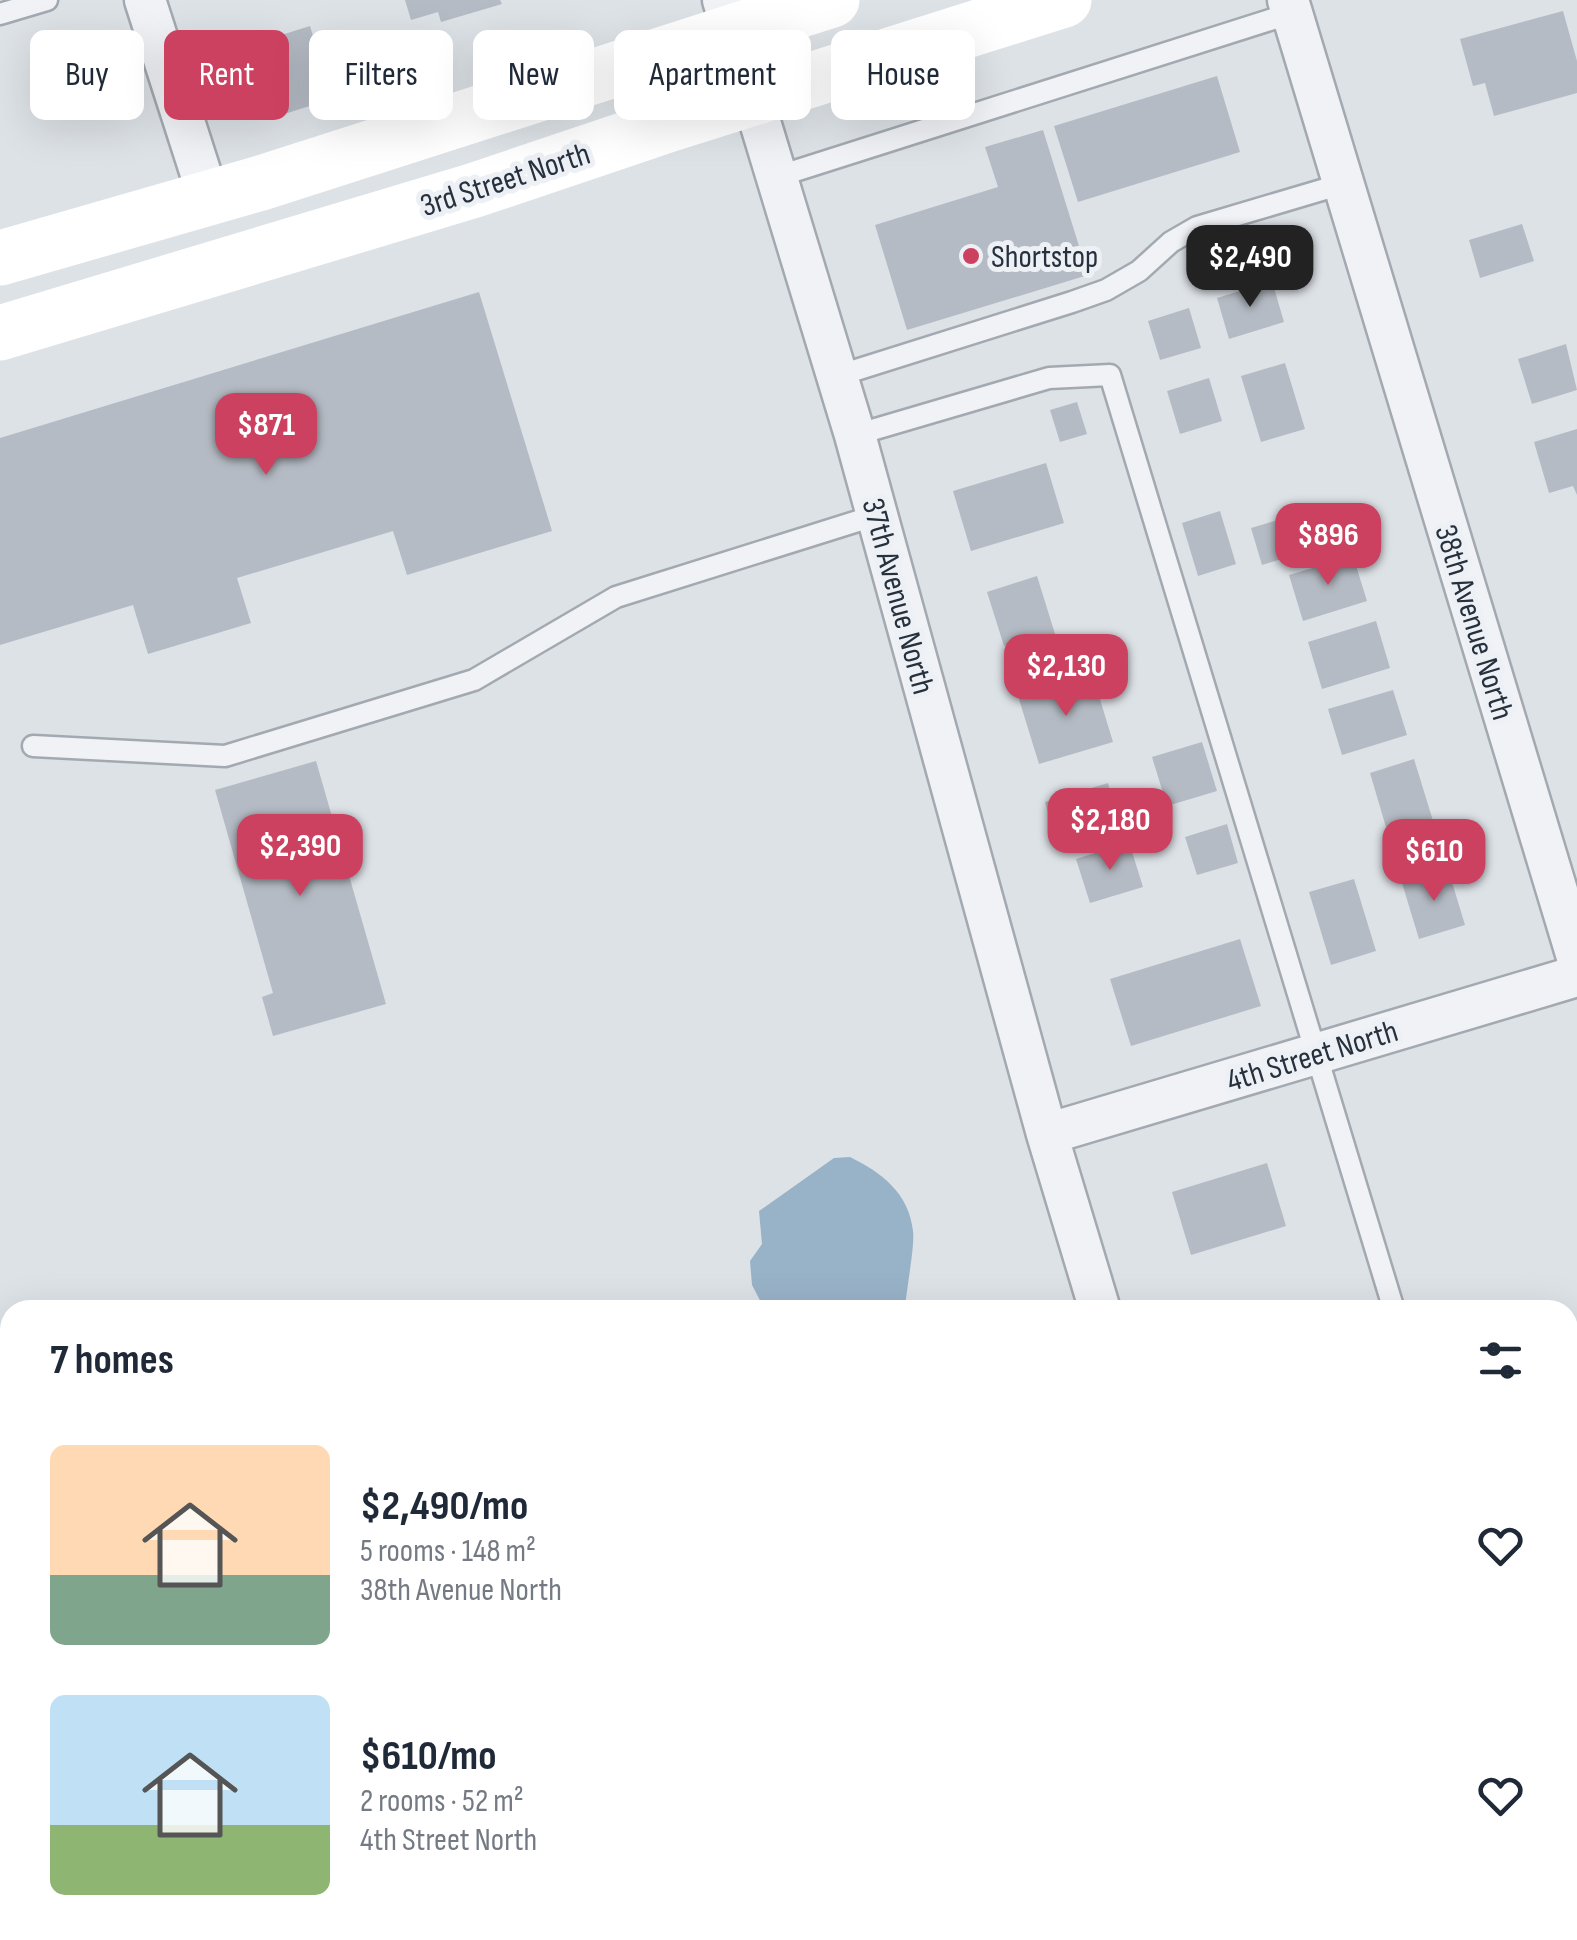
<!DOCTYPE html>
<meta charset="utf-8">
<style>
:root{--surface:#fff;--page:#f6f6f7;--text:#1f2937;--muted:#747a83;--accent:#cd4160}
body{margin:0;font-family:"Sofia Sans Condensed",sans-serif;background:var(--page);color:var(--text);height:100vh;display:flex;flex-direction:column;font-size:38px;white-space:nowrap}
*{box-sizing:border-box;margin:0}
p{font-size:32px;color:var(--muted)}
.icon{flex:none;width:55px;height:55px;fill:none;stroke:currentColor;stroke-width:2;stroke-linecap:round;stroke-linejoin:round}
.map{position:relative;flex:1;overflow:hidden}
.sheet{position:absolute;left:0px;top:1300px;width:1578px;height:640px;display:flex;flex-direction:column;background:var(--surface);border-radius:30px 30px 0 0;box-shadow:0 10px 40px #0002}
.sheet>*{flex:none}
.guide{position:absolute;left:30px;top:30px;width:1000px;height:90px;display:flex;gap:20px}
.price{position:absolute;translate:-50% -85px;padding:0 22px;border-radius:20px;background:var(--accent);color:#fff;font-size:32px;line-height:65px;filter:drop-shadow(0 2px 5px #0008)}
.price::after{content:'';position:absolute;left:50%;top:60px;width:30px;height:22px;margin-left:-15px;background:inherit;clip-path:polygon(0 0,100% 0,50% 100%)}
.price.current{background:#222;color:#fff}
ul{padding:0;list-style:none}
li{display:flex;align-items:center;gap:30px;height:250px;padding:0 50px}
li span{display:grid;place-items:center;flex:none;width:280px;height:200px;border-radius:15px;color:#555}
li>.icon{margin-inline-start:auto}
span .icon{width:120px;height:120px;fill:#fffc;stroke-width:1}
li b{font-size:42px}
h2{display:flex;justify-content:space-between;align-items:center;height:120px;padding:0 50px;font-size:42px}
.chip{padding:0 35px;border-radius:15px;background:var(--surface);box-shadow:0 10px 40px #0002;font-size:35px;line-height:90px}
.chip.current{background:var(--accent);color:#fff}
.map>svg:first-child{display:block}
.water{fill:#98b2c8}
.building{fill:#b5bbc4}
.lines{fill:none;stroke-linecap:round;stroke-linejoin:round}
.lane-casing{stroke:#a3a9b1;stroke-width:25}
.street-casing{stroke:#a3a9b1;stroke-width:45}
.lane{stroke:#f0f2f6;stroke-width:20}
.street{stroke:#f0f2f6;stroke-width:40}
.secondary{stroke:#fff;stroke-width:55}
.poi-dot{fill:#cd4160;stroke:#edf1f5;stroke-width:4}
.labels{text-anchor:middle;stroke-width:10;stroke-linejoin:round;paint-order:stroke}
.street-label{font-size:32px;fill:#27313e;stroke:#edf1f5}
.poi-label{font-size:32px;fill:#27313e;stroke:#edf1f5;text-anchor:start}
</style>
<div class="map">
<svg width="1577" height="1940" viewBox="0 0 1577 1940">
<rect width="100%" height="100%" fill="#dde2e7"/>
<path class="water" d="M850,1157C881,1172 909,1193 913,1231C915,1247 906,1290 905,1310H765L752,1285L750,1261L762,1244L759,1211L834,1158Z"/>
<path class="building" d="M405,0H500L502,4L441,22L438,12L411,20Z
M1563,11L1577,61V93L1494,116L1485,83L1473,86L1460,39Z
M310,26L332,99L278,116L256,43Z
M1217,76L1240,152L1078,202L1054,126Z
M1043,130L1088,275L907,330L875,225L998,187L985,147Z
M1522,224L1534,261L1480,278L1469,240Z
M1272,281L1284,322L1229,339L1217,298Z
M479,292L552,531L407,575L393,531L237,578L251,623L148,654L133,605L0,645V438Z
M1189,308L1201,348L1160,360L1148,321Z
M1566,344L1577,390L1532,404L1518,359Z
M1285,363L1305,429L1261,442L1241,376Z
M1209,378L1222,421L1180,434L1167,391Z
M1077,402L1087,434L1060,442L1050,410Z
M1577,429V495L1573,486L1549,493L1534,442Z
M1046,463L1064,523L971,551L953,491Z
M1335,503L1346,540L1262,565L1251,528Z
M1220,511L1236,564L1198,576L1182,523Z
M1353,556L1367,601L1303,621L1289,575Z
M1037,576L1060,650L1025,660L1019,641L1004,646L987,592Z
M1376,621L1390,668L1322,689L1308,642Z
M1092,673L1113,742L1039,764L1018,696Z
M1393,690L1407,735L1342,755L1328,709Z
M1202,742L1217,791L1167,806L1152,757Z
M1414,759L1438,837L1393,851L1370,773Z
M316,761L386,1004L273,1036L262,997L273,993L215,790Z
M1108,783L1117,813L1054,832L1045,802Z
M1227,824L1238,863L1197,875L1185,837Z
M1129,842L1143,887L1090,903L1076,859Z
M1448,869L1465,925L1419,939L1402,883Z
M1354,879L1376,951L1331,965L1309,892Z
M1240,939L1261,1006L1131,1046L1110,979Z
M1267,1163L1286,1226L1191,1255L1172,1192Z
M0,1729L10,1758V1837L0,1840Z
M10,1900V1930H62L65,1940H0V1903Z
M477,1930H677L680,1940H447Z
M756,1930H804L807,1940H759Z"/>
<g class="lines">
<g class="lane-casing">
<path id="lane" d="M0,14L47,0
M776,177L1292,13
M837,376L1072,302L1106,290L1139,271L1171,242L1197,227L1342,184
M855,435L1049,378L1110,375L1394,1310
M33,746L225,756L474,680L616,597L877,515
M0,1643L10,1640
M1568,1704L1577,1701
M853,1930L856,1940
M932,1940L965,1930"/>
</g>
<g class="street-casing">
<path id="street" d="M145,0L209,199
M723,0L855,435L1047,1134L1100,1310
M1288,0L1577,957
M1047,1134L1577,976
M1287,1930L1290,1940"/>
</g>
<use href="#lane" class="lane"/>
<use href="#street" class="street"/>
<path class="secondary" d="M0,258L261,183L832,0
M0,333L475,190L668,125L1064,0"/>
</g>
<circle class="poi-dot" cx="971" cy="256" r="10"/>
<g class="labels">
<g class="street-label">
<text transform="translate(505 179) rotate(-18)" y="11">3rd Street North</text>
<text transform="translate(899 596) rotate(75)" y="11">37th Avenue North</text>
<text transform="translate(1475 622) rotate(73)" y="11">38th Avenue North</text>
<text transform="translate(1312 1055) rotate(-17)" y="11">4th Street North</text>
</g>
<g class="poi-label">
<text x="991" y="267">Shortstop</text>
</g>
</g>
</svg>
<b class="price current" style="left:1250px;top:310px">$2,490</b>
<b class="price" style="left:266px;top:478px">$871</b>
<b class="price" style="left:1328px;top:588px">$896</b>
<b class="price" style="left:1066px;top:719px">$2,130</b>
<b class="price" style="left:1110px;top:873px">$2,180</b>
<b class="price" style="left:300px;top:899px">$2,390</b>
<b class="price" style="left:1434px;top:904px">$610</b>
<div class="guide">
<a class="chip">Buy</a>
<a class="chip current">Rent</a>
<a class="chip">Filters</a>
<a class="chip">New</a>
<a class="chip">Apartment</a>
<a class="chip">House</a>
</div>
<section class="sheet">
<h2>7 homes<svg class="icon" aria-label="filters" viewBox="0 0 24 24"><path d="M4 7h16M4 17h16"/><circle cx="9" cy="7" r="2"/><circle cx="15" cy="17" r="2"/></svg></h2>
<ul>
<li><span style="background:linear-gradient(#ffd9b3 65%,#7fa58c 0)"><svg class="icon" aria-label="home" viewBox="0 0 24 24"><path d="M3 11l9-7 9 7M6 9v11h12V9"/></svg></span><div><b>$2,490/mo</b><p>5 rooms · 148 m²</p><p>38th Avenue North</p></div><svg class="icon" aria-label="heart" viewBox="0 0 24 24"><path d="M12 20l-8-8c-3-5 5-10 8-4 3-6 11-1 8 4z"/></svg></li>
<li><span style="background:linear-gradient(#bfe0f5 65%,#8fb573 0)"><svg class="icon" aria-label="home" viewBox="0 0 24 24"><path d="M3 11l9-7 9 7M6 9v11h12V9"/></svg></span><div><b>$610/mo</b><p>2 rooms · 52 m²</p><p>4th Street North</p></div><svg class="icon" aria-label="heart" viewBox="0 0 24 24"><path d="M12 20l-8-8c-3-5 5-10 8-4 3-6 11-1 8 4z"/></svg></li>
</ul>
</section>
</div>
